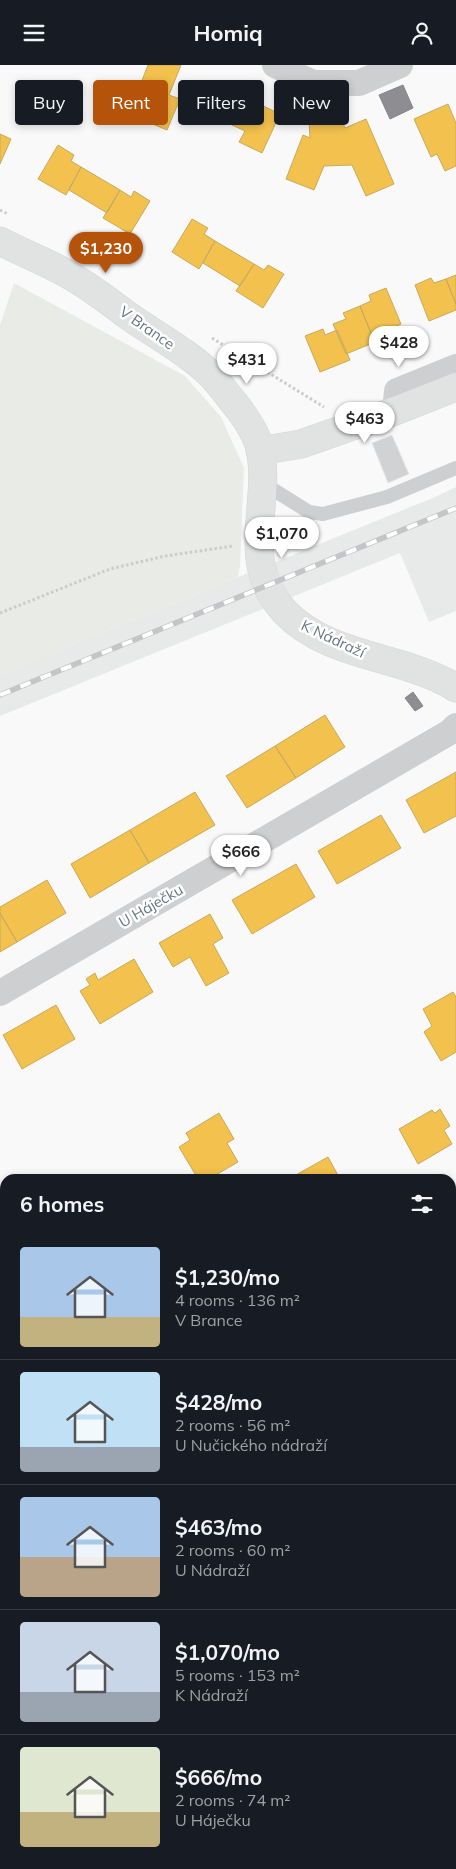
<!DOCTYPE html>
<meta charset="utf-8">
<style>
:root{--surface:#171b24;--page:#20242c;--text:#f1f3f6;--muted:#9ea1a6;--line:#363941;--accent:#b45309}
body{margin:0;font-family:Mulish,sans-serif;background:var(--page);color:var(--text);height:100vh;display:flex;flex-direction:column;font-size:19px;white-space:nowrap}
*{box-sizing:border-box;margin:0}
p{font-size:16px;color:var(--muted)}
.icon{flex:none;width:28px;height:28px;fill:none;stroke:currentColor;stroke-width:2;stroke-linecap:round;stroke-linejoin:round}
.map{position:relative;flex:1;overflow:hidden}
.drawer{position:absolute;left:0px;top:1109px;width:456px;height:696px;display:flex;flex-direction:column;background:var(--surface);border-radius:15px 15px 0 0;box-shadow:0 2px 8px #0003}
.drawer>*{flex:none}
.banner{position:absolute;left:15px;top:15px;width:426px;height:45px;display:flex;gap:10px}
.price{position:absolute;translate:-50% -42px;padding:0 11px;border-radius:18px;background:#fff;color:#222;font-size:16px;line-height:32px;filter:drop-shadow(0 1px 2px #0008)}
.price::after{content:'';position:absolute;left:50%;top:30px;width:15px;height:11px;margin-left:-8px;background:inherit;clip-path:polygon(0 0,100% 0,50% 100%)}
.price.selected{background:var(--accent);color:#fff}
ul{padding:0;list-style:none}
li{display:flex;align-items:center;gap:15px;height:125px;padding:0 20px}
li+li{border-top:1px solid var(--line)}
li span{display:grid;place-items:center;flex:none;width:140px;height:100px;border-radius:5px;color:#555}
li>.icon{margin-inline-start:auto}
span .icon{width:60px;height:60px;fill:#fffc;stroke-width:1}
li b{font-size:21px}
h2{display:flex;justify-content:space-between;align-items:center;height:60px;padding:0 20px;font-size:21px}
.chip{padding:0 18px;border-radius:5px;background:var(--surface);box-shadow:0 2px 8px #0003;font-size:18px;line-height:45px}
.chip.selected{background:var(--accent);color:#fff}
header{display:flex;justify-content:space-between;align-items:center;height:65px;padding:0 20px;background:var(--surface);font-size:22px;font-weight:700}
.map>svg:first-child{display:block}
.built{fill:#e8e9e9}
.green{fill:#e8ebe6}
.homes{fill:#f2c14e;stroke:#c8aa5e}
.industry{fill:#8d8d92;stroke:#81868e}
.building{fill:#d0d2d3;stroke:#e8e8e8}
.lines{fill:none;stroke-linecap:round;stroke-linejoin:round}
.secondary-casing{stroke:#d5d6d7;stroke-width:29}
.path{stroke:#cbcccd;stroke-width:3;stroke-dasharray:2.5 2.5;stroke-linecap:butt}
.lane{stroke:#cecfd0;stroke-width:14}
.street{stroke:#cecfd0;stroke-width:26}
.secondary{stroke:#e1e2e2;stroke-width:28}
.rail-casing{stroke:#c3c5c6;stroke-width:5.5}
.rail{stroke:#fff;stroke-width:4;stroke-dasharray:11;stroke-linecap:butt}
.labels{text-anchor:middle;stroke-width:5;stroke-linejoin:round;paint-order:stroke}
.street-label{font-size:15px;fill:#657683;stroke:#fff}
</style>
<header><svg class="icon" aria-label="menu" viewBox="0 0 24 24"><path d="M4 6h16M4 12h16M4 18h16"/></svg>Homiq<svg class="icon" aria-label="person" viewBox="0 0 24 24"><circle cx="12" cy="8" r="4"/><path d="M4 21q1-7 8-7t8 7"/></svg></header>
<div class="map">
<svg width="456" height="1804" viewBox="0 0 456 1804">
<rect width="100%" height="100%" fill="#f9f9f9"/>
<path class="built" d="M456,422V546L429,557L400,488L0,651V609L435,432Z"/>
<path class="green" d="M14,218L185,311L221,352L244,403L240,500L238,512L0,609V260Z
M456,1334V1804H0V1594L5,1591V1800H451V1336Z"/>
<path class="homes" d="M148,0H181L169,30L180,34L167,65L124,47L137,17L141,18Z
M228,24L280,49L262,88L239,77L245,66L215,52Z
M448,39L456,58V101L445,106L437,89L431,92L414,54Z
M366,54L394,119L366,131L352,100L324,101L314,125L286,114L303,70L310,73L309,56H342L345,63Z
M0,69L11,74L0,99Z
M58,80L74,90L71,96L81,102L66,130L38,114Z
M81,102L120,125L107,148L69,125Z
M120,125L131,132L134,126L150,136L130,169L103,153Z
M192,154L208,163L204,169L215,176L199,204L172,187Z
M215,176L254,199L240,221L203,198Z
M254,199L264,205L268,200L284,209L263,243L236,226Z
M456,210V239L446,214Z
M431,213L434,218L446,214L456,239V245L429,256L415,220Z
M386,223L401,259L372,271L360,241L371,236L369,230Z
M360,241L375,277L346,289L333,259L346,254L343,248Z
M323,264L325,270L337,265L350,295L320,307L305,271Z
M325,650L345,682L296,713L275,681Z
M275,681L296,713L247,743L226,711Z
M456,707V751L424,768L406,735Z
M195,727L215,760L149,798L130,765Z
M381,750L401,783L337,819L318,786Z
M130,765L149,798L90,833L71,799Z
M296,799L315,832L252,869L232,835Z
M47,815L66,848L17,877L0,848V842Z
M0,848L17,877L0,887Z
M210,849L223,873L213,879L229,908L206,921L190,892L173,902L159,878Z
M134,894L153,927L100,959L80,926L90,920L86,914L95,908L98,915Z
M453,927L456,932V987L441,996L424,967L432,961L423,944Z
M56,940L75,974L22,1004L3,970Z
M440,1044L450,1061L444,1065L452,1079L418,1099L399,1064L432,1045L435,1048Z
M219,1048L234,1074L227,1078L238,1097L209,1114H198L179,1082L190,1075L186,1068Z
M328,1092L340,1114H296L294,1111Z
M5,1148V1175L0,1166V1151Z
M456,1192V1222L451,1214V1195Z
M5,1322V1365L3,1366L0,1361V1325Z
M0,1467L5,1476V1528L0,1531Z"/>
<path class="industry" d="M403,20L413,43L390,54L379,30Z
M413,627L423,641L415,646L405,633Z"/>
<path class="building" d="M392,370L409,409L388,418L372,378Z"/>
<g class="lines">
<g class="secondary-casing">
<path id="secondary" d="M0,176C23,188 49,198 71,211C92,223 111,238 130,252C156,270 192,290 213,312C222,322 230,333 239,344C248,357 258,371 261,388C270,443 239,498 285,547C328,593 407,591 456,623
M260,386L301,379L395,346L456,322"/>
</g>
<path class="path" d="M0,145L8,149
M212,273L324,342
M0,548L110,504L165,491L233,481
M451,1353L456,1350
M451,1623L456,1620
M0,1661L5,1658
M0,1704L5,1728
M56,1800L62,1804
M233,1804L236,1800"/>
<path class="lane" d="M261,417L309,447L323,449L387,432L456,403"/>
<path class="street" d="M275,0L313,18H359L400,0
M395,346L397,326L456,302
M0,928L450,667L456,661
M451,1149L456,1146
M0,1406L5,1403"/>
<use href="#secondary" class="secondary"/>
<g class="rail-casing">
<path id="rail" d="M0,630L456,443"/>
</g>
<use href="#rail" class="rail"/>
</g>
<g class="labels">
<g class="street-label">
<text transform="translate(147 263) rotate(35)" y="5">V Brance</text>
<text transform="translate(333 574) rotate(25)" y="5">K Nádraží</text>
<text transform="translate(151 841) rotate(-30)" y="5">U Háječku</text>
</g>
</g>
</svg>
<b class="price selected" style="left:106px;top:209px">$1,230</b>
<b class="price" style="left:399px;top:303px">$428</b>
<b class="price" style="left:247px;top:320px">$431</b>
<b class="price" style="left:365px;top:379px">$463</b>
<b class="price" style="left:282px;top:494px">$1,070</b>
<b class="price" style="left:241px;top:812px">$666</b>
<div class="banner">
<a class="chip">Buy</a>
<a class="chip selected">Rent</a>
<a class="chip">Filters</a>
<a class="chip">New</a>
</div>
<section class="drawer">
<h2>6 homes<svg class="icon" aria-label="filters" viewBox="0 0 24 24"><path d="M4 7h16M4 17h16"/><circle cx="9" cy="7" r="2"/><circle cx="15" cy="17" r="2"/></svg></h2>
<ul>
<li><span style="background:linear-gradient(#a9c7e8 70%,#c2b280 0)"><svg class="icon" aria-label="home" viewBox="0 0 24 24"><path d="M3 11l9-7 9 7M6 9v11h12V9"/></svg></span><div><b>$1,230/mo</b><p>4 rooms · 136 m²</p><p>V Brance</p></div></li>
<li><span style="background:linear-gradient(#bfe0f5 75%,#9aa5b1 0)"><svg class="icon" aria-label="home" viewBox="0 0 24 24"><path d="M3 11l9-7 9 7M6 9v11h12V9"/></svg></span><div><b>$428/mo</b><p>2 rooms · 56 m²</p><p>U Nučického nádraží</p></div></li>
<li><span style="background:linear-gradient(#a9c7e8 60%,#b9a48a 0)"><svg class="icon" aria-label="home" viewBox="0 0 24 24"><path d="M3 11l9-7 9 7M6 9v11h12V9"/></svg></span><div><b>$463/mo</b><p>2 rooms · 60 m²</p><p>U Nádraží</p></div></li>
<li><span style="background:linear-gradient(#c9d6e8 70%,#9aa5b1 0)"><svg class="icon" aria-label="home" viewBox="0 0 24 24"><path d="M3 11l9-7 9 7M6 9v11h12V9"/></svg></span><div><b>$1,070/mo</b><p>5 rooms · 153 m²</p><p>K Nádraží</p></div></li>
<li><span style="background:linear-gradient(#dfe7d0 65%,#c2b280 0)"><svg class="icon" aria-label="home" viewBox="0 0 24 24"><path d="M3 11l9-7 9 7M6 9v11h12V9"/></svg></span><div><b>$666/mo</b><p>2 rooms · 74 m²</p><p>U Háječku</p></div></li>
</ul>
</section>
</div>
